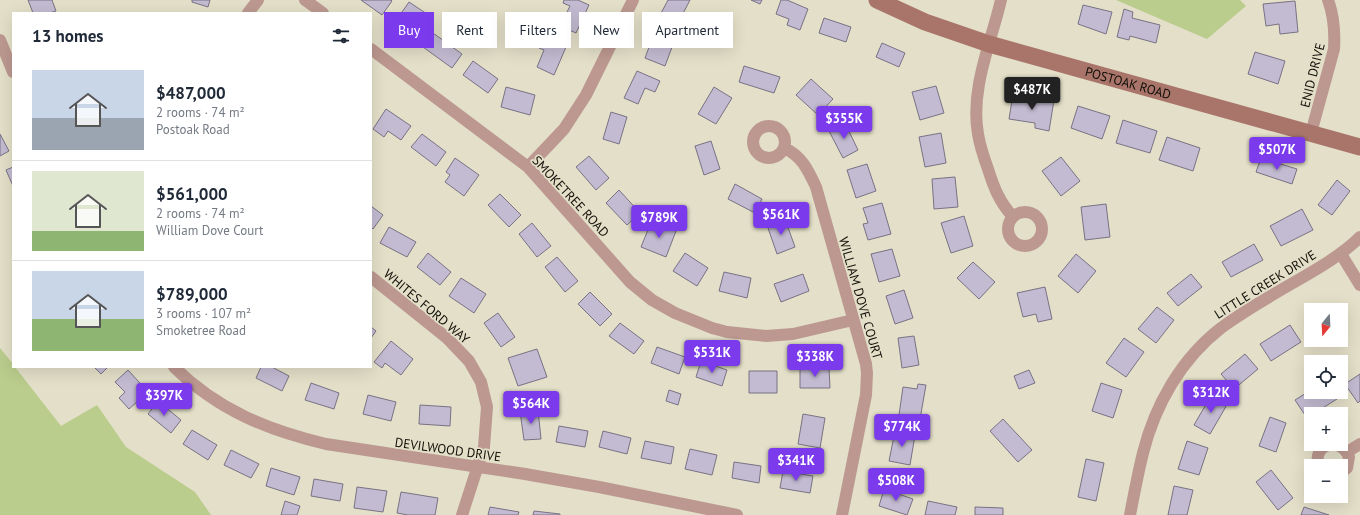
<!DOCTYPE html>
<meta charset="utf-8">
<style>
:root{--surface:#fff;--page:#f6f6f7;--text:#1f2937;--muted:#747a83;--line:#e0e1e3;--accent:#7c3aed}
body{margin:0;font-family:"PT Sans",sans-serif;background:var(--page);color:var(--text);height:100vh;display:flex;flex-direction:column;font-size:15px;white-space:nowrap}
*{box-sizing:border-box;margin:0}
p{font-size:13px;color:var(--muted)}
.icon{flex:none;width:22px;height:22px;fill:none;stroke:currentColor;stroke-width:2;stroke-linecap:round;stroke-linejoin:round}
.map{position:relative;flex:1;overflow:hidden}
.drawer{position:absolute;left:12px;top:12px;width:360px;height:356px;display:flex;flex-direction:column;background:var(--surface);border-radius:0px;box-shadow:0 4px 16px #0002}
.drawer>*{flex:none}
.guide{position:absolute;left:384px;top:12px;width:380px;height:36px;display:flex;gap:8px}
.needle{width:26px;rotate:198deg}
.tools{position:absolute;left:1304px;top:303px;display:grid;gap:8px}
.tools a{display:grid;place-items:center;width:44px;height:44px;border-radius:0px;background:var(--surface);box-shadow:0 4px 16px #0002;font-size:20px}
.price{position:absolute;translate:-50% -34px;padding:0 9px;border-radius:4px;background:var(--accent);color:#fff;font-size:13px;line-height:26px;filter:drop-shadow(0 1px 2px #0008)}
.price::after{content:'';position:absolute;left:50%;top:24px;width:12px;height:9px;margin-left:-6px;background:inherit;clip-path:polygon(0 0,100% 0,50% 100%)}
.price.current{background:#222;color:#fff}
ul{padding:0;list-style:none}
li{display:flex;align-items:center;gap:12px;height:100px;padding:0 20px}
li+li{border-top:1px solid var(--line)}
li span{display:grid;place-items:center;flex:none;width:112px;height:80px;border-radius:0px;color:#555}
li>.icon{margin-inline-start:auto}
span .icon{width:48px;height:48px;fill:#fffc;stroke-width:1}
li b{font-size:17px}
h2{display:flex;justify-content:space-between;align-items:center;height:48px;padding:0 20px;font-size:17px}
.pill{padding:0 14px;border-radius:0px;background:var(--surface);box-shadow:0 4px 16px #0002;font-size:14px;line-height:36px}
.pill.current{background:var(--accent);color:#fff}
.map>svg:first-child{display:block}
.green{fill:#bacd8d}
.building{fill:#c3bbd1;stroke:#797285}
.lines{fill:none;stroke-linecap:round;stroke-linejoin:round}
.street{stroke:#bc9890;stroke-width:12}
.secondary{stroke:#a9756a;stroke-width:17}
.labels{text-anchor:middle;stroke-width:3.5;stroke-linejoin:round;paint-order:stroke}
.street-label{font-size:13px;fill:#110f08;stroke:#e3dfc8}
</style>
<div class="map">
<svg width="1360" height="515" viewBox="0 0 1360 515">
<rect width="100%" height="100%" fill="#e3dfc8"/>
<path class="green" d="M1116,0H1240L1246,6L1207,39Z
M0,348L13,364V367H15L61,426L97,405L126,447L195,492L211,515H0Z"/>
<path class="building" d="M28,0H52L56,11L49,13H33Z
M192,0H210L208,7L192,2Z
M361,0H391L392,1L382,15Z
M564,0H578L589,5L576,33L560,26L570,6L563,3Z
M668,0H690L676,27L659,17Z
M751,0H762L760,4Z
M781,0H787L808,9L800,30L787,25L789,19L776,14Z
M1295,1L1298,32L1280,34L1279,24L1266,26L1263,4Z
M409,2L433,18L418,39L395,22Z
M1083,5L1112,12L1106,34L1078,24Z
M1124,9L1133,12L1132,18L1160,25L1156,43L1130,36L1129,40L1117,37Z
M824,18L851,27L846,42L819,33Z
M655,31L675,39L665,66L645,58Z
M433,33L462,54L452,68L423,47Z
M543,38L566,47L554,75L537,67L544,50L539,48Z
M882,43L905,53L899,67L876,57Z
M1255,52L1285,61L1278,84L1248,74Z
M473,61L498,79L488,93L463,75Z
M744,66L780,77L774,93L739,82Z
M637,71L660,81L655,92L645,88L638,104L624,98Z
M811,79L833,99L818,115L796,95Z
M936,86L944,113L920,120L912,92Z
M506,87L535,95L530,115L501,107Z
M714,87L732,98L716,124L698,114Z
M1013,94L1054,100L1049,131L1035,128V123L1009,119Z
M1078,106L1110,116L1102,139L1071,128Z
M386,109L411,126L401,140L388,131L384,137L373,129Z
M611,112L627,117L619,144L603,139Z
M1123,120L1157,131L1150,153L1116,143Z
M845,123L858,150L843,158L829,131Z
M941,133L946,163L925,167L919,137Z
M0,134L9,151L0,156Z
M422,134L446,152L436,166L411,147Z
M1167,137L1200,148L1193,171L1159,160Z
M711,141L720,169L704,175L695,146Z
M589,156L609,178L596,190L576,167Z
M1061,157L1080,181L1061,196L1042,171Z
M455,158L479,175L464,196L445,182L450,175L446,172Z
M1261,158L1297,169L1292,184L1256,172Z
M867,164L876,191L856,198L847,170Z
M13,167V186L6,170Z
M955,177L958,207L934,209L932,179Z
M1337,180L1350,191L1332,215L1318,205Z
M735,184L762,199L755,213L728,199Z
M619,190L640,213L627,225L606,203Z
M500,194L521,215L509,227L488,205Z
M882,203L891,234L868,240L863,224L868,223L863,208Z
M1106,204L1110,237L1085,240L1081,207Z
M371,206L383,215L373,229L371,227Z
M1302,209L1313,230L1281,246L1270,226Z
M964,216L973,246L951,253L941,223Z
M785,219L795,247L777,254L767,225Z
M652,220L676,231L666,257L641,247Z
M532,223L551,246L537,257L519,234Z
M389,227L416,242L407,257L380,243Z
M1254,244L1263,260L1231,277L1222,262Z
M892,249L900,276L879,282L871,254Z
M428,253L451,272L440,285L417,267Z
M685,253L708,268L697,286L673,271Z
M1076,254L1096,271L1078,293L1058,276Z
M557,257L578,281L565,292L545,267Z
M973,262L995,282L979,299L957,278Z
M724,272L751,278L747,298L719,291Z
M803,274L809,291L781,302L774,284Z
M1191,274L1202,287L1178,306L1167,293Z
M461,278L486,294L474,313L449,296Z
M1045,287L1052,319L1038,322L1036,314L1023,317L1017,293Z
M904,290L913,318L895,324L886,296Z
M590,292L612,314L600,326L578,304Z
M1322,306L1327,310H1319Z
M1157,307L1174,320L1156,343L1138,329Z
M498,313L515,337L501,347L484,323Z
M620,323L644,341L634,354L609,336Z
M1341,323L1346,327L1341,333Z
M1290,325L1301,342L1271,361L1260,344Z
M371,327L376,331L371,338Z
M914,336L919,365L902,368L898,338Z
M1124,338L1144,352L1126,377L1106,363Z
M391,341L413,359L401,375L385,363L382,368L374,362Z
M657,347L685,357L679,374L651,363Z
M537,349L547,377L518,386L508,358Z
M1245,354L1258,369L1234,389L1221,374Z
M701,361L727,370L722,386L696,377Z
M94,367H108L101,374Z
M261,367H272L289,376L282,391L256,378Z
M829,368L830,388H800V369Z
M128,370L148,392L129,409L119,398L125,392L115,382Z
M1029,370L1035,383L1019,389L1014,376Z
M749,371H777V393H749Z
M1360,374V401L1358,403L1345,384Z
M311,383L339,393L334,409L305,400Z
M1101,383L1122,390L1113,418L1092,411Z
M918,384L926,385L920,419L899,415L903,387L917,389Z
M669,390L681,394L678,405L666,401Z
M1311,390V392H1333L1337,399L1313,414H1311V415L1307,418L1295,400Z
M1212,394L1228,403L1210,434L1194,425Z
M368,395L396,402L391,421L363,414Z
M158,401L181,420L171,433L148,414Z
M420,405L451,407L450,426L419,424Z
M538,410L541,439L524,440L520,411Z
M803,414L825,418L820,448L798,444Z
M1270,417L1286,423L1276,452L1259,446Z
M1003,419L1032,450L1018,462L990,431Z
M559,426L588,431L585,447L556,442Z
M192,430L217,445L208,460L183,444Z
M603,431L631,438L627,454L599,447Z
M895,431L915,435L910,465L889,461Z
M645,441L674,447L671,464L641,458Z
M1187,441L1208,448L1199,475L1178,469Z
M690,449L717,455L712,475L685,469Z
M231,450L259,464L251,478L224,465Z
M1086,459L1104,463L1096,501L1078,497Z
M734,462L761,466L759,483L732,478Z
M271,468L300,477L294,495L266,486Z
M1271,470L1293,498L1278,510L1256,482Z
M783,471L813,476L810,493L780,488Z
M314,479L343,484L340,501L311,496Z
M1174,486L1193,490L1187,515H1168Z
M357,487L387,491L383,512L354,508Z
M884,489L913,499L907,515L879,506Z
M401,492L438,498L435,515H408L397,513Z
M285,501L300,506L297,515H281Z
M928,501L957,507L955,515H925Z
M490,507L519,512L518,515H488Z
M975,507L1003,508V515H975Z
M1304,507L1329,515H1301Z
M534,511L560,514V515H533Z"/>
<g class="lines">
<path class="street" d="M305,0L323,13
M1001,0C991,43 970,89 978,134C980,146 984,158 988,169C994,188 999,201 1013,217
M248,13L258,0
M0,40L13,72
M371,49L528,167L630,282L652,300L675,313L712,328L727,332L766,336L793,334L853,320
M753 142a16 16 0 1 1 32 0a16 16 0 1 1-32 0Z
M1311,133L1334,49C1335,32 1334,16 1328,0
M784,148C802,156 808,170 816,187L866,364L867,373L866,395L842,515
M528,167L564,129L586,95L633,0
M1008 229a17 17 0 1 1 34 0a17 17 0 1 1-34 0Z
M1341,254L1360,285
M371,277L447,338L469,361L481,382L487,407L484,447L462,515
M174,367C218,410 267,430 326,444L525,474L599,487L737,515
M1347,452L1360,444
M1319,466C1311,445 1340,435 1349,457L1347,468L1341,473
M1130,515C1134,494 1138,473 1143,453C1155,405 1181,359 1221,328C1236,317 1252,307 1269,297C1298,279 1336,261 1360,237"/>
<path class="secondary" id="s1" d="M877,0L925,22L989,44L1360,147"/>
</g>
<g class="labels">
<g class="street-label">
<text transform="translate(1312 75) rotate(-76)" y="5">ENID DRIVE</text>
<text dy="5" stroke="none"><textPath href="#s1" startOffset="265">POSTOAK ROAD</textPath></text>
<text transform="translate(571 196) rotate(47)" y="5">SMOKETREE ROAD</text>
<text transform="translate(1265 284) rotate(-32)" y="5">LITTLE CREEK DRIVE</text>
<text transform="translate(861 298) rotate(74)" y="5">WILLIAM DOVE COURT</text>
<text transform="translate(427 306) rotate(40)" y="5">WHITES FORD WAY</text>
<text transform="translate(448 449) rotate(8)" y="5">DEVILWOOD DRIVE</text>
</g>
</g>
</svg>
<div class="tools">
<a><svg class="needle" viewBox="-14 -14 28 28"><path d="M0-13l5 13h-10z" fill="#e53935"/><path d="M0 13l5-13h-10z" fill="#747a83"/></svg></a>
<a><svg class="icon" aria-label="locate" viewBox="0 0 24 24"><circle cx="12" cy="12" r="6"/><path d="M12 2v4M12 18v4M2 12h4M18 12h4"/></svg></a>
<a>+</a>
<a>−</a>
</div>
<b class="price current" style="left:1032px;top:111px">$487K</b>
<b class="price" style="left:844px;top:140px">$355K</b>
<b class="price" style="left:1277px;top:171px">$507K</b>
<b class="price" style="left:781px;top:236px">$561K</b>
<b class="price" style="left:659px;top:239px">$789K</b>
<b class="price" style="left:712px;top:374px">$531K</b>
<b class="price" style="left:815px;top:378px">$338K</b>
<b class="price" style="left:1211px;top:414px">$312K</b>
<b class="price" style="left:164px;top:417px">$397K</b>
<b class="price" style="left:531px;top:425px">$564K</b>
<b class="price" style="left:902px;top:448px">$774K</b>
<b class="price" style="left:796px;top:482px">$341K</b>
<b class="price" style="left:896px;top:502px">$508K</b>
<div class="guide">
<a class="pill current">Buy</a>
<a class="pill">Rent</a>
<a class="pill">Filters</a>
<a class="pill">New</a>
<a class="pill">Apartment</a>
</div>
<section class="drawer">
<h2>13 homes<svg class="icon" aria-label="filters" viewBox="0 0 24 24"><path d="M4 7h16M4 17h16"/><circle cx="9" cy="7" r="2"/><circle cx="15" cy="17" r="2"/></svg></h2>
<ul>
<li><span style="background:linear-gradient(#c9d6e8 60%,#9aa5b1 0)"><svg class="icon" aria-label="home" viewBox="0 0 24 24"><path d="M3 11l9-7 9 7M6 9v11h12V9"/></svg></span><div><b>$487,000</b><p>2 rooms · 74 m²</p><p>Postoak Road</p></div></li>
<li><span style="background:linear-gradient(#dfe7d0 75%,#8fb573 0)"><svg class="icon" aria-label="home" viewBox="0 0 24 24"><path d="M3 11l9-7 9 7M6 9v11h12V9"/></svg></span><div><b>$561,000</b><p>2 rooms · 74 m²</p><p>William Dove Court</p></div></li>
<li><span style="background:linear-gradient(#c9d6e8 60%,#8fb573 0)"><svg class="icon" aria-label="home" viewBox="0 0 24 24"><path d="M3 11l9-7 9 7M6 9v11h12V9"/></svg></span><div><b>$789,000</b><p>3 rooms · 107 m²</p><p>Smoketree Road</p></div></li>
</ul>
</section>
</div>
